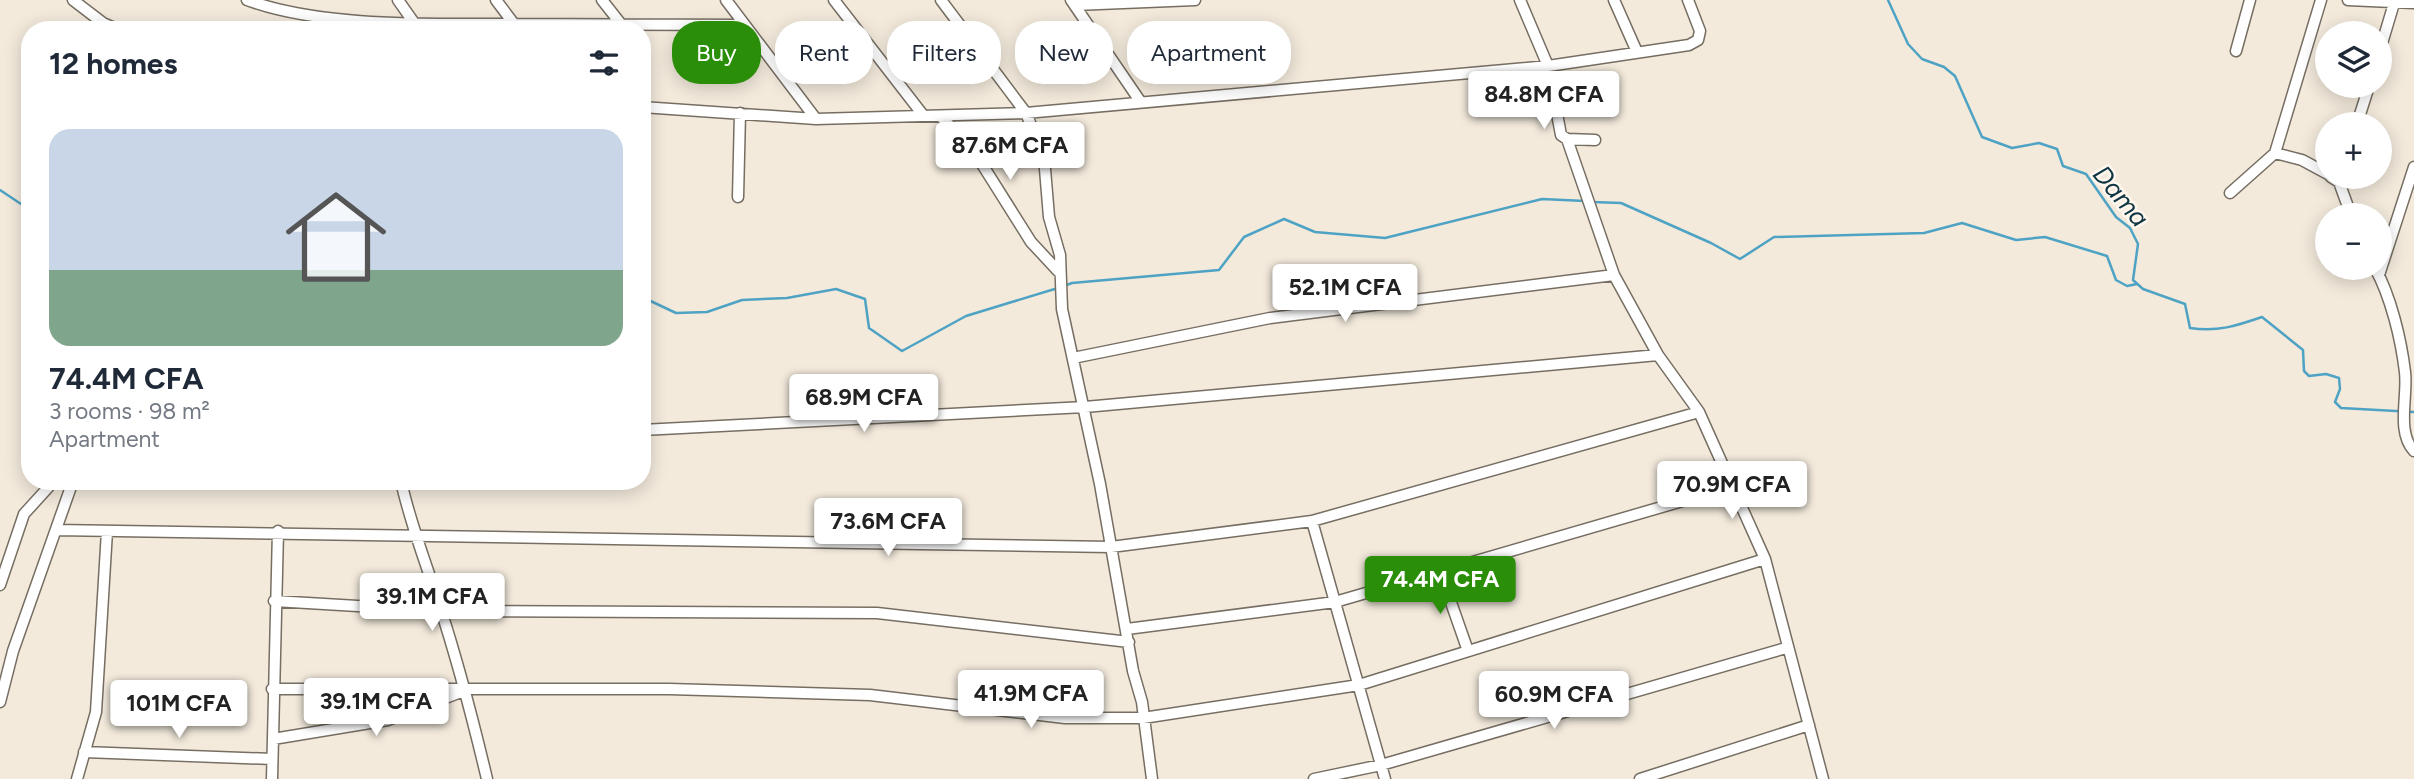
<!DOCTYPE html>
<meta charset="utf-8">
<style>
:root{--surface:#fff;--page:#f6f6f7;--text:#1f2937;--muted:#747a83;--line:#e0e1e3;--accent:#2a8e09}
body{margin:0;font-family:Figtree,sans-serif;background:var(--page);color:var(--text);height:100vh;display:flex;flex-direction:column;font-size:26px;white-space:nowrap}
*{box-sizing:border-box;margin:0}
p{font-size:23px;color:var(--muted)}
.icon{flex:none;width:38px;height:38px;fill:none;stroke:currentColor;stroke-width:2;stroke-linecap:round;stroke-linejoin:round}
.map{position:relative;flex:1;overflow:hidden}
.sheet{position:absolute;left:21px;top:21px;width:630px;height:469px;display:flex;flex-direction:column;background:var(--surface);border-radius:28px;box-shadow:0 4px 18px #0003}
.sheet>*{flex:none}
.hud{position:absolute;left:672px;top:21px;width:665px;height:63px;display:flex;gap:14px}
.buttons{position:absolute;left:2315px;top:21px;display:grid;gap:14px}
.buttons a{display:grid;place-items:center;width:77px;height:77px;border-radius:50%;background:var(--surface);box-shadow:0 4px 18px #0003;font-size:35px}
.price{position:absolute;translate:-50% -60px;padding:0 16px;border-radius:7px;background:#fff;color:#222;font-size:23px;line-height:46px;filter:drop-shadow(0 2px 4px #0008)}
.price::after{content:'';position:absolute;left:50%;top:42px;width:21px;height:16px;margin-left:-10px;background:inherit;clip-path:polygon(0 0,100% 0,50% 100%)}
.price.current{background:var(--accent);color:#fff}
ul{padding:0;list-style:none}
li{display:grid;align-content:center;gap:14px;height:371px;padding:0 28px}
li+li{border-top:2px solid var(--line)}
li span{display:grid;place-items:center;height:217px;border-radius:21px;color:#555}
li>.icon{margin-inline-start:auto}
span .icon{width:126px;height:126px;fill:#fffc;stroke-width:1}
li b{font-size:30px}
h2{display:flex;justify-content:space-between;align-items:center;height:84px;padding:0 28px;font-size:30px}
.chip{padding:0 24px;border-radius:28px;background:var(--surface);box-shadow:0 4px 18px #0003;font-size:24px;line-height:63px}
.chip.current{background:var(--accent);color:#fff}
.map>svg:first-child{display:block}
.lines{fill:none;stroke-linecap:round;stroke-linejoin:round}
.stream{stroke:#4ea3c4;stroke-width:2.5}
.minor-casing{stroke:#766e62;stroke-width:13}
.minor{stroke:#fff;stroke-width:10}
.labels{text-anchor:middle;stroke-width:5;stroke-linejoin:round;paint-order:stroke}
.water-label{font-size:26px;font-style:italic;fill:#0c3442;stroke:#fff7ed}
</style>
<div class="map">
<svg width="2414" height="779" viewBox="0 0 2414 779">
<rect width="100%" height="100%" fill="#f3eadc"/>
<g class="lines">
<path class="stream" d="M1888,0L1908,44L1922,59L1944,67L1955,76L1982,137L2012,148L2039,143L2057,149L2063,166L2086,174L2116,217L2130,228L2138,244L2133,280L2143,289L2185,304L2190,328C2218,332 2236,326 2262,317L2303,350L2304,371L2309,376L2326,374L2339,378L2340,389L2335,402L2341,408L2414,412
M0,190L30,210
M1592,202L1621,203L1711,243L1740,259L1774,237L1924,233L1962,223L2016,240L2045,237L2107,256L2116,280L2127,286L2137,284
M1064,286L1072,283L1219,270L1244,237L1284,219L1315,232L1385,238L1542,199L1585,201
M642,297L676,313L707,312L742,300L787,298L836,289L865,299L869,328L902,351L966,316L1058,288"/>
<g class="minor-casing">
<path id="minor" d="M73,0L103,23L119,30
M247,0C318,26 419,24 494,24C577,24 661,25 744,25
M398,0L417,27
M496,0L514,24
M602,0L621,24
M726,0L816,119
M834,0L923,115
M941,0L1026,113L1044,157L1049,217L1060,255L1062,309L1100,484L1133,671L1142,702L1152,779
M1071,0L1140,101
M1520,0L1548,66L1561,135L1567,139L1595,140
M1614,0L1637,52
M2348,0L2414,3
M1075,5L1195,0
M2380,50L2395,0
M2236,51L2250,0
M642,107L816,119L1026,113L1548,66L1689,45L1698,40L1700,31L1688,0
M940,116L970,145L1031,242L1058,271
M2357,124L2369,86
M1567,139L1614,275L1658,355L1699,412L1765,559L1823,779
M2275,153L2302,160L2328,174
M2331,177L2339,182L2351,215
M2230,193L2275,153L2321,0
M738,197L740,113
M2375,268C2391,297 2401,339 2405,372C2408,397 2396,432 2414,451
M2379,275L2414,167
M1073,358L1270,318L1614,275
M642,430L1085,407L1658,355
M401,481C410,523 426,563 439,604C458,662 473,720 487,779
M1312,521L1385,779
M56,530L1111,547L1312,521L1699,412
M1440,571L1468,651
M0,585L24,514L54,481
M274,601L441,611L877,613L1129,642
M1127,629L1335,602L1734,486
M272,689H669L870,695L1065,718H1143L1359,685L1765,559
M0,702L13,651L73,481
M273,739L388,720L461,692
M84,752L272,759
M77,779L96,712L107,531
M272,779L278,531
M1314,779L1381,765L1786,648
M1640,779L1809,725"/>
</g>
<use href="#minor" class="minor"/>
</g>
<g class="labels">
<g class="water-label">
<text transform="translate(2121 196) rotate(50)" y="9">Dama</text>
</g>
</g>
</svg>
<div class="buttons">
<a><svg class="icon" aria-label="layers" viewBox="0 0 24 24"><path d="M12 4l9 5-9 5-9-5zM3 14l9 5 9-5"/></svg></a>
<a>+</a>
<a>−</a>
</div>
<b class="price" style="left:1544px;top:131px">84.8M CFA</b>
<b class="price" style="left:1010px;top:182px">87.6M CFA</b>
<b class="price" style="left:1345px;top:324px">52.1M CFA</b>
<b class="price" style="left:864px;top:434px">68.9M CFA</b>
<b class="price" style="left:1732px;top:521px">70.9M CFA</b>
<b class="price" style="left:888px;top:558px">73.6M CFA</b>
<b class="price current" style="left:1440px;top:616px">74.4M CFA</b>
<b class="price" style="left:432px;top:633px">39.1M CFA</b>
<b class="price" style="left:1031px;top:730px">41.9M CFA</b>
<b class="price" style="left:1554px;top:731px">60.9M CFA</b>
<b class="price" style="left:376px;top:738px">39.1M CFA</b>
<b class="price" style="left:179px;top:740px">101M CFA</b>
<div class="hud">
<a class="chip current">Buy</a>
<a class="chip">Rent</a>
<a class="chip">Filters</a>
<a class="chip">New</a>
<a class="chip">Apartment</a>
</div>
<section class="sheet">
<h2>12 homes<svg class="icon" aria-label="filters" viewBox="0 0 24 24"><path d="M4 7h16M4 17h16"/><circle cx="9" cy="7" r="2"/><circle cx="15" cy="17" r="2"/></svg></h2>
<ul>
<li><span style="background:linear-gradient(#c9d6e8 65%,#7fa58c 0)"><svg class="icon" aria-label="home" viewBox="0 0 24 24"><path d="M3 11l9-7 9 7M6 9v11h12V9"/></svg></span><div><b>74.4M CFA</b><p>3 rooms · 98 m²</p><p>Apartment</p></div></li>
</ul>
</section>
</div>
